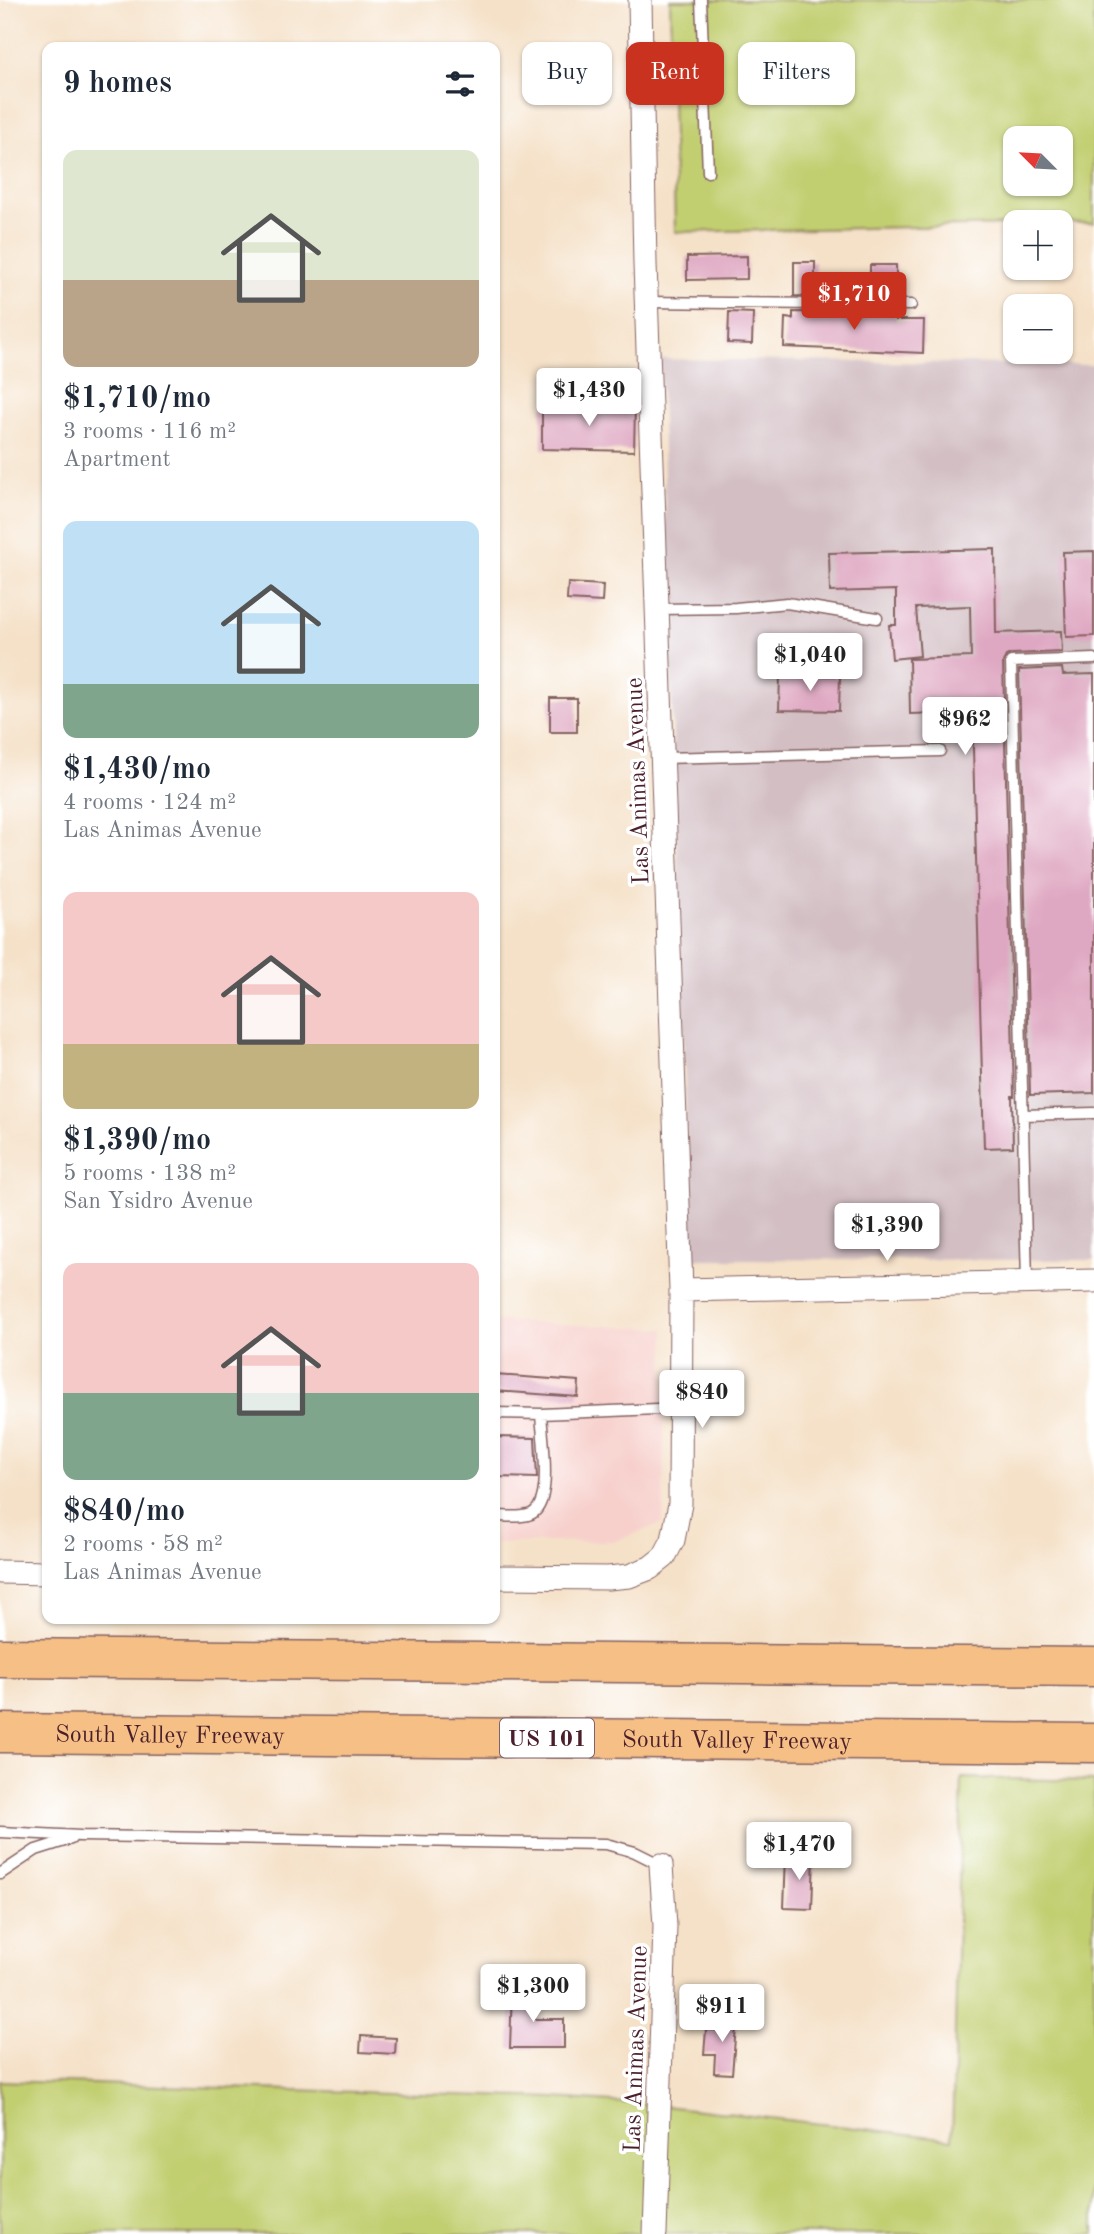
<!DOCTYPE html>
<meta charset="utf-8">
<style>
:root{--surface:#fff;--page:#f2f2f3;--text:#1f2937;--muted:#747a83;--accent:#c8321e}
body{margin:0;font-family:"Old Standard TT",serif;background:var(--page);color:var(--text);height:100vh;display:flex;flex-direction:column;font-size:26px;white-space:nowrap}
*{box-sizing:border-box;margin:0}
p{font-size:23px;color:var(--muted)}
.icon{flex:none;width:38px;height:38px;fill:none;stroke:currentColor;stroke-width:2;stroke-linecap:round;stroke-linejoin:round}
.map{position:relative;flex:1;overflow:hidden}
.side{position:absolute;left:42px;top:42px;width:458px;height:1582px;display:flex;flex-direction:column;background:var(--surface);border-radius:14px;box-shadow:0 2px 5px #0004}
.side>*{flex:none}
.hud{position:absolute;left:522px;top:42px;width:467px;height:63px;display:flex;gap:14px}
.needle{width:46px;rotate:294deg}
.buttons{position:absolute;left:1003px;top:126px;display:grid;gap:14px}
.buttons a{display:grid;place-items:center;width:70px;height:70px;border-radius:14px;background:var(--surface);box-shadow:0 2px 5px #0004;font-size:35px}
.price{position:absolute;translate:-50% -60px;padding:0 16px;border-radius:7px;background:#fff;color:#222;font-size:23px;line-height:46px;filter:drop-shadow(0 2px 4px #0008)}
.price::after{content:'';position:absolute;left:50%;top:42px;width:21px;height:16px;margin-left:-10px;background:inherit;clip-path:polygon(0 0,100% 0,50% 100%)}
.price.selected{background:var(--accent);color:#fff}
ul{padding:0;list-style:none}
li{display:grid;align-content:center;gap:14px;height:371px;padding:0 21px}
li span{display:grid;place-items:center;height:217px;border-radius:14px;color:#555}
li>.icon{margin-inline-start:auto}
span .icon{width:126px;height:126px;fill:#fffc;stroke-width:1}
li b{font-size:30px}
h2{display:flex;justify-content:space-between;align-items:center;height:84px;padding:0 21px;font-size:30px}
.chip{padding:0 24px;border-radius:14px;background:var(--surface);box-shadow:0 2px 5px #0004;font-size:24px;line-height:63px}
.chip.selected{background:var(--accent);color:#fff}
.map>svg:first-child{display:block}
.built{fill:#f7d0cc}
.industrial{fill:#d2bec3}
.green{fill:#c2cf71;stroke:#86774e;stroke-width:2;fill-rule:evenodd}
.building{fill:#dfa8c2}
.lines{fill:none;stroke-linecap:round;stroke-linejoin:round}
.lane-casing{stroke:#866362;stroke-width:13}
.street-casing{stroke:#866362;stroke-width:25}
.highway-casing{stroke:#866362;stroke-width:41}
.lane{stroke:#fff;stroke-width:10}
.street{stroke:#fff;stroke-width:23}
.highway{stroke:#f5bf86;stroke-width:38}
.labels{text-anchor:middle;stroke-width:7;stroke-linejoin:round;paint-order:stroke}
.shield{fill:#fff;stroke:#80626b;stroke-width:2}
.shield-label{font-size:23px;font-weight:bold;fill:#4a1f2b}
.street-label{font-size:24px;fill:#4a1f2b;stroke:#fff}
</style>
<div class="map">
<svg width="1094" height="2234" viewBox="0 0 1094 2234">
<rect width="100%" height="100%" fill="#fff"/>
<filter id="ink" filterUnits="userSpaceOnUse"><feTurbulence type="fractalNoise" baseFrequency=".0143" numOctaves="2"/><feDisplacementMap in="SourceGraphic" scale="14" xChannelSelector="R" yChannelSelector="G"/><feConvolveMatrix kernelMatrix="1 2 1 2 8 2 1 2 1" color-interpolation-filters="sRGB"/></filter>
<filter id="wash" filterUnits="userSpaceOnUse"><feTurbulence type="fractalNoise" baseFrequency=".00686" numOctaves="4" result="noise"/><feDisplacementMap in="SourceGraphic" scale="28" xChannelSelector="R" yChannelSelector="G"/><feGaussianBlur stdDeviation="1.57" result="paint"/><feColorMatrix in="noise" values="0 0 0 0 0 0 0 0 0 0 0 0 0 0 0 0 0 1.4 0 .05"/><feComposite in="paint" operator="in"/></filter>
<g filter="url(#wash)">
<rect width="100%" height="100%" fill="#f5e1c8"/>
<path class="built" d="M495,1321L665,1329L663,1523L615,1541L495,1543Z"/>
<path class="industrial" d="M660,359L1094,365V1260L691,1259Z"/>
<path class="green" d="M670,0H1094V223L1015,222V225L675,232ZM1015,138H1060V184H1015Z
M962,1778L1094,1781V2234H0V2081L554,2098L656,2105L952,2139Z"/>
<g id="blocks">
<path class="building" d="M747,256V279L687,280V257Z
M794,262H815V280L870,281V265H896V297L794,296Z
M729,312L753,313L752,344L728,343Z
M793,312L896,313V320H924L923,353L784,347L785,318L793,319Z
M542,406H635L634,451L542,449Z
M995,549L996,633L1061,631L1062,652L1011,654L1006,656L1003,662L1014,1096H1012L1013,1147L984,1148L972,712L910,714L909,659L971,657L970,606L916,608L920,656L892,659L889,625H896V590L830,592L829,553Z
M1094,551V636L1066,637L1063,552Z
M568,583L603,585L602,602L567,600Z
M766,641L793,642L792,668L765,667Z
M1062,668L1063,675L1094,674V1093L1030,1095L1019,670Z
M780,675L840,676L839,711L779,710Z
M550,698H577V732H550Z
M495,1375L579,1381L578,1397L495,1391Z
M495,1437L535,1438L537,1478L495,1477Z
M786,1855L814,1856L812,1909L784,1908Z
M512,1988L536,1990L534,2019H564V2048H510Z
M719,2014L737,2015L732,2074L714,2073L715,2054H704L706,2030H717Z
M361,2036L396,2038L395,2054L360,2052Z"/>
</g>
</g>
<g filter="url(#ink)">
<use href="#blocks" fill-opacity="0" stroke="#866362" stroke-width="2"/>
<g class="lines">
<g class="lane-casing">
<path id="lane" d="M701,0L708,172
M646,302L911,305
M657,609L736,608L787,603L877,618
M662,758L940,751
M1023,1115L1094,1113
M1027,1282L1011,662L1094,659
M495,1413L541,1414L680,1408
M495,1516C505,1516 518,1518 528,1515C555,1509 542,1436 541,1414
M0,1832L81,1836L606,1844L635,1852L661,1865
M0,1874L36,1850L71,1839"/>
</g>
<g class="street-casing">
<path id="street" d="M681,1290L1094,1281
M0,1572L47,1573
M495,1577L608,1578L629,1576L650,1568L664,1557L673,1540L680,1504L681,1290L645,264L640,0
M655,2234L665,1926L661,1865"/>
</g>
<g class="highway-casing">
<g id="highway">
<path d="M0,1658L1094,1667"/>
<path id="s1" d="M0,1733L1094,1743"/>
</g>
</g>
<use href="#lane" class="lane"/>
<use href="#street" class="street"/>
<use href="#highway" class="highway"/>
</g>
</g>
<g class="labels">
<rect class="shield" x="500" y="1718.5" width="94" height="39" rx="5"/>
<g class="shield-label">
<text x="547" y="1746">US 101</text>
</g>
<g class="street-label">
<text transform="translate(637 781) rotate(-92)" y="8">Las Animas Avenue</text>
<text dy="8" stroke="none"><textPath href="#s1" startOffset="170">South Valley Freeway</textPath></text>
<text dy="8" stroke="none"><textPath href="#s1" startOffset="737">South Valley Freeway</textPath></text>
<text transform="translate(635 2049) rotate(-88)" y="8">Las Animas Avenue</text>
</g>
</g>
</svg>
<div class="buttons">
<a><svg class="needle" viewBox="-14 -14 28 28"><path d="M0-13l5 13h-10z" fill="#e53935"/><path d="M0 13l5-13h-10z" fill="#747a83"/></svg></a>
<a>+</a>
<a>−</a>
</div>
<b class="price selected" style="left:854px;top:332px">$1,710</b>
<b class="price" style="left:589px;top:428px">$1,430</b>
<b class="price" style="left:810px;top:693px">$1,040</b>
<b class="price" style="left:965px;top:757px">$962</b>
<b class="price" style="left:887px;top:1263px">$1,390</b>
<b class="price" style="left:702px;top:1430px">$840</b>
<b class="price" style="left:799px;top:1882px">$1,470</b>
<b class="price" style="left:533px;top:2024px">$1,300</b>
<b class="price" style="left:722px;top:2044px">$911</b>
<div class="hud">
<a class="chip">Buy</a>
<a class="chip selected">Rent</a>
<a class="chip">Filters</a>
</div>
<section class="side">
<h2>9 homes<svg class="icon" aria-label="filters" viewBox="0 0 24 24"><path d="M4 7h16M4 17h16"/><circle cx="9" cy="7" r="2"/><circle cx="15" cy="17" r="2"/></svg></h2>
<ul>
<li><span style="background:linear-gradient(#dfe7d0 60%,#b9a48a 0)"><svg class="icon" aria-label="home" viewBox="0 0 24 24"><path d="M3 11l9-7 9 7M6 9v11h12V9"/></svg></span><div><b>$1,710/mo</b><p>3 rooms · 116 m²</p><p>Apartment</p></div></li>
<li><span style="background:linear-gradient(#bfe0f5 75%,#7fa58c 0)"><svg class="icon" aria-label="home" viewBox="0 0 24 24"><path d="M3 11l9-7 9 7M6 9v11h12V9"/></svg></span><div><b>$1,430/mo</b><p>4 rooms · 124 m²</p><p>Las Animas Avenue</p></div></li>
<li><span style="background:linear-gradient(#f6c9c9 70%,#c2b280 0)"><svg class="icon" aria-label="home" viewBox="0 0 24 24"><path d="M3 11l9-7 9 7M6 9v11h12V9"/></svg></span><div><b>$1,390/mo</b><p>5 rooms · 138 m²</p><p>San Ysidro Avenue</p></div></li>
<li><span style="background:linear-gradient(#f6c9c9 60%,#7fa58c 0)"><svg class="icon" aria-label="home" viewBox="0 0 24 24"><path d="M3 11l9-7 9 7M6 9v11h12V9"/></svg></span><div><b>$840/mo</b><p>2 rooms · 58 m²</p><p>Las Animas Avenue</p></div></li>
</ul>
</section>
</div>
